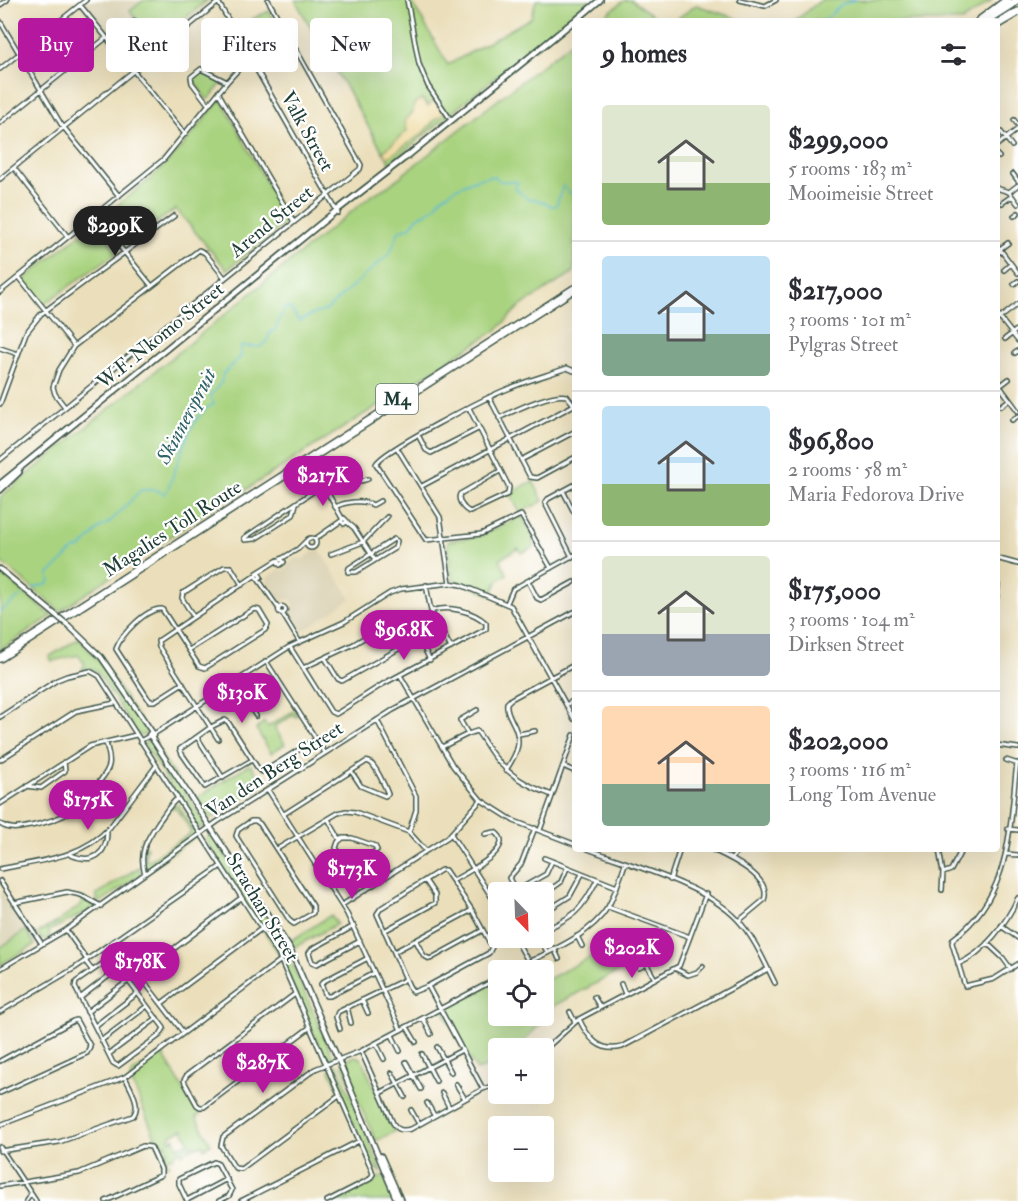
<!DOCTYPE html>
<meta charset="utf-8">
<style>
:root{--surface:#fff;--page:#f7f7f7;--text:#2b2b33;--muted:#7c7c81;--line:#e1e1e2;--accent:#b5179e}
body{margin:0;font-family:"IM FELL Double Pica",serif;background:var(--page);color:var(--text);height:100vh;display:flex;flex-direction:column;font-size:22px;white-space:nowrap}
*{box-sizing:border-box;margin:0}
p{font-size:20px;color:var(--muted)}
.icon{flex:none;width:33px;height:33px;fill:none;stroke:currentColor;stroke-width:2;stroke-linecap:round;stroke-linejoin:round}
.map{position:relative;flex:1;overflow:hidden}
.panel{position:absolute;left:572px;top:18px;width:428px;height:834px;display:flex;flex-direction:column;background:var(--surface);border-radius:6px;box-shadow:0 6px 24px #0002}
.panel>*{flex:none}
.top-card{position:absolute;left:18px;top:18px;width:464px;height:54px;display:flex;gap:12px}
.needle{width:39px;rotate:157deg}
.buttons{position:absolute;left:488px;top:882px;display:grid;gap:12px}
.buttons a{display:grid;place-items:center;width:66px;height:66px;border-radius:6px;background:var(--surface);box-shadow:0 6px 24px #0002;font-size:30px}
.price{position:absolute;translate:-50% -51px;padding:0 14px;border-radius:21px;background:var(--accent);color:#fff;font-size:20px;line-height:39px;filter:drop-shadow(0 2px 3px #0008)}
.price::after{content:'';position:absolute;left:50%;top:36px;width:18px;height:14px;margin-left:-9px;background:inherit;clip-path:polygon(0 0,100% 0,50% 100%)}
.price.on{background:#222;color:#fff}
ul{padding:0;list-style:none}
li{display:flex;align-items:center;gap:18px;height:150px;padding:0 30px}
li+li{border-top:2px solid var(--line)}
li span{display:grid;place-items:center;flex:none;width:168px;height:120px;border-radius:6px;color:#555}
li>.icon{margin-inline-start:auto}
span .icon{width:72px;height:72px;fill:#fffc;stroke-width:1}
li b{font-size:26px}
h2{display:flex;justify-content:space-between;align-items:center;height:72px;padding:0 30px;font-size:26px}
.pill{padding:0 21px;border-radius:6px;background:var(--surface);box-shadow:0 6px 24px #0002;font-size:21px;line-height:54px}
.pill.on{background:var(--accent);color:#fff}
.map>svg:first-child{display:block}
.built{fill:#dad1b2}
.green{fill:#a9d37f;stroke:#64885a;stroke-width:1.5}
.sand{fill:#eeda9e;stroke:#868c69;stroke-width:1.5}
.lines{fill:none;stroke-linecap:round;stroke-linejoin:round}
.stream{stroke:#55b9d4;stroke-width:1.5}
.minor-casing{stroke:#3e5548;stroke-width:6}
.tertiary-casing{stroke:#3e5548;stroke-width:7}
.secondary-casing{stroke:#3e5548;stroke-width:8}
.motorway-casing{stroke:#3e5548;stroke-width:10}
.minor{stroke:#fff;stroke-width:3}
.tertiary{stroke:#fff;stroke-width:4}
.secondary{stroke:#fff;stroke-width:4.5}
.motorway{stroke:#fff;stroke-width:7}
.tertiary-bridge-casing{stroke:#3e5548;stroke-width:7;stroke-linecap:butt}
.tertiary-bridge{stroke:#fff;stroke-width:4}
.labels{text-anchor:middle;stroke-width:4.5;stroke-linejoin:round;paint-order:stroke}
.shield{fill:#fff;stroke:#627771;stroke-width:1.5}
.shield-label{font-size:18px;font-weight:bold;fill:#1f3d34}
.street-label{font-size:20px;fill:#1f3d34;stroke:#fff}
.water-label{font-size:21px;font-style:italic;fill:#2f6264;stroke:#fff}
</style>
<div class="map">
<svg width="1018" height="1201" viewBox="0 0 1018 1201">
<rect width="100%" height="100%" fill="#fff"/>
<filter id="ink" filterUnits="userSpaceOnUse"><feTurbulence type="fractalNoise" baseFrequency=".0167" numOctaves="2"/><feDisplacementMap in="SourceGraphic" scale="12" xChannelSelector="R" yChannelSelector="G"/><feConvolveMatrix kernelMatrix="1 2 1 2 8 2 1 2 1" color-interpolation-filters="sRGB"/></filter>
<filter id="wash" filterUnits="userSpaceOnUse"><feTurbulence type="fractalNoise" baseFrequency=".008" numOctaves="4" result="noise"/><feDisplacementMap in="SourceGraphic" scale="24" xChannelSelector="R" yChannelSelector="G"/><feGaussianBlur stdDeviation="1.35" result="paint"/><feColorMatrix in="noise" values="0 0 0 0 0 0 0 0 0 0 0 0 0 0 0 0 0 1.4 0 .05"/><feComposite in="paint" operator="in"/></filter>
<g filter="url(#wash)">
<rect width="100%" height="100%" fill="#ebdfbb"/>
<path class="built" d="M87,0H215L217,4L133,72L79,6Z
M318,548L351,599L301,632L297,631L290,619V612L295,607L291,599L279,602L267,582L268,577L280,569L284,570L287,568V565L291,562L296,558L303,559Z
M0,890L26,930L0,948Z"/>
<path class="green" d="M144,0H207L132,61L114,39L137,20L130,11Z
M295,0H411L448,65L531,18L536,0H590L390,163L387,158L423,133L438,117L434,101L428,106L422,99L405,121L407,131L383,152Z
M625,0H631L661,21H598Z
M821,0H992L962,21H795Z
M696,5L744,21H674Z
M269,11L274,22L260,33L265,43L251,53L244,40L259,31L252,19Z
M574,40V272L519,307L498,329L247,489L220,503L60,611L0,561V497L372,195L388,186Z
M203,70L223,82L209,99L206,98L193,80L194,76Z
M221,99L286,219V222L227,270L176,209L127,243L123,244L104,221V216L150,179L175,155Z
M93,224L97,225L116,249V253L44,304L23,280Z
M533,481L543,501L520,513L511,495L514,491Z
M520,517H522L533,537V547L522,553L518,548L500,559L507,574L498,580L491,595L452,579L447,545L448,541L481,536Z
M0,573L52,616L0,650Z
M79,638L107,670L146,730L145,736L138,735L97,671L92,669H82L85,664L78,655L52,661L49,657Z
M295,710L298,716L296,717L293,715L274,727L285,744L271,753L256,729L264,722L268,727Z
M148,740L152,741L204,822L203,828L197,827L144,744Z
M248,765H251L264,785L213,818L209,817L197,798Z
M173,805H178L195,832L196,836L147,870L144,866V847H147L145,859L148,861L190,834V829L177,809L171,808Z
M209,834L213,836L283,944L333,1057L332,1061H326L279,954L206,840Z
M139,867L141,874L101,902L96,901L98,899L96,895Z
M83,898L93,904L92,909L49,931L50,937L45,940L41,939L38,934L39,932L58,922L83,903Z
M331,915L337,924L293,948L289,942Z
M26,930L35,945L0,965V948Z
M595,954L620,964L623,969L553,1006L549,1014L521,1045L516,1048H498V1063L477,1070L465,1052L444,1012L445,1008L498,980V1016H543V982Z
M162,1053L195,1108L200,1110L202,1113L196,1117L211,1144L204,1148L202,1145L196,1147L193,1143L190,1145L194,1148L189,1150L185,1144L189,1142L183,1129L172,1134L169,1140H173L174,1138L178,1147L183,1145L185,1152L182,1154L180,1150L172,1157L165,1158L166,1161L170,1164L167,1166L162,1154L168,1151L166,1144L159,1146L130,1078L131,1074Z
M355,1056L361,1058L393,1129L396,1131L376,1141L342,1065L344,1061Z
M334,1065L338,1066L382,1173L370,1162L330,1070Z
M380,1177L385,1178L395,1201H332Z"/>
<path class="sand" d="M421,99L428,106L434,100L445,114L435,119L423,133L387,158L383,152L407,131L405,121L413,112L414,104Z"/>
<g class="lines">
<path class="stream" d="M824,21L841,5L855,0
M33,588L48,584L50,580L48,575L75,549L81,548L100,528L111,521L141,490H156L165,494C180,468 184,418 214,404L210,396L222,381L223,373C231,369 233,361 241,357V346C257,345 263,354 270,333L275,330L284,309L290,308L299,321L316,313L325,311L390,253L399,231L410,227L417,218L434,208L441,198L456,188L477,179L494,176L500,181L518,182L515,188L528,199H535L552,206H556L563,186L574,196
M0,612L21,596"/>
</g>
</g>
<g filter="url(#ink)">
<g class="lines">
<g class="minor-casing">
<path id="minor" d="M217,0L338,213
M407,0L419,64L428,86L451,120
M740,0L765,6L776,0
M0,5L7,0
M80,5L185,134
M0,21L61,124L119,196
M110,42L135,21
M0,69L86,0
M218,92L294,222
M208,104L192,83L191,77L201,69L227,82
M1014,120L1018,125
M0,123L106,38
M1001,132L1012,146
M996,146L1018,129
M996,154L999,157
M14,168L68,237
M1013,174L1018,181
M0,179L221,0
M996,188L1009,192
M1009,192L1018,204
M1009,192L1018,185
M1002,203L1012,196
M95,216L151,285
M1014,216L1018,213
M996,230L997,229
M996,244L1018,273
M1000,249L1008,243
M996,254L1001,251
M1004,270L1011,264
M19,277L74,346
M1014,284L1018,281
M0,292L164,159L227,82L249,58
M996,300L998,298
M996,313L1018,341
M996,321L1018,304
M1005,339L1018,329
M0,348L18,354
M1015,353L1018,351
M996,367L998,366
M996,381L1018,411
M996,389L1009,379
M489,397L530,477L537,478L574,458
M0,404L26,333L41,314L174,216
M1001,406L1009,400
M65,407L55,394L53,387L59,370L74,346L199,250L205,253L224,277
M469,408L509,487L508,494L470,512C463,509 457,500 460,494L500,471
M499,418C513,411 552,392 567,396L574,405
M1012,420L1018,416
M418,435L426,450L431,453L478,429
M397,448L440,517L450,583
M0,460L360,169L361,165L268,0
M521,460L574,432
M323,485L342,518
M422,486L574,405
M563,491L574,512
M335,507C345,502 363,499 373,505L380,501
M344,518L347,521L344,524L341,521Z
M347,522L354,528L375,560
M306 543a5 5 0 1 1 10 0a5 5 0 1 1-10 0Z
M315,539L341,521
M394,539L397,541L395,548L356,572H348L349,568Z
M245,540L244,538L247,536L323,485C338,479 353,485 368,479
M245,540L255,539L293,515L296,504
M331,554L363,542L387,517
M572,557L545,503L548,499L574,485
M996,558L1018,564
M281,559L298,549L306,541
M281,559L284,562L280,565L278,562Z
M551,568L521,515L481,534L426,540L376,464C383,450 489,396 510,388C528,380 548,375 567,368L574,371
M257,573L278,560
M258,573L261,577L258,579L255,576Z
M258,579L279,609
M528,581L537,598L541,600L574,582
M996,581L998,585L996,601
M426,585L431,611L451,648
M507,603L513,589L574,555
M278.5 610a3.5 3.5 0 1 1 7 0a3.5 3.5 0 1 1-7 0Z
M282,613L299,641
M193,616L182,598L183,593L224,567H231L242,585
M290,647L331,712L336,714L383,684L486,629V623C473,611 448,605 431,611
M325,658L338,679L342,681L418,638
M266,661L325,753
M303,668L354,644L401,615L408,617L430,660
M400,675L453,766L481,800L514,821L574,844
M234,682L256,716
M183,683L155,701H150L147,697L116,649C121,635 146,608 162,609L199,666L205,668L265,630L268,625L259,610L254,609L189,650
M566,705L574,700
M0,717L57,680L67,676L90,671L99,676L278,954L371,1168L373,1174L370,1179L327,1201
M377,720L416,796V810L409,832
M154,734L289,647L344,622L390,593L401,589L450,583L461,585L511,606L574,719
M468,734L460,720L477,710
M519,734L535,731
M197,737L223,778
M218,739L159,647L158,641L256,575
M140,741L149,736
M996,745L1018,748
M442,747L468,734L477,731C483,739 487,747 493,755C509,776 528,786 552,795
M0,760L76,711L115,703
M252,760L205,787L182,754L180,749L211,727L225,720L228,722L259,770L263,772L316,739
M1006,760L1018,764
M1017,763C1009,829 1012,895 953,939L952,943L965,986L994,979L1018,964
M563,766L574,771
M506,770C518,752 523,741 512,721C509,715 506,710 507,703L511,699L574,665
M27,786L41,788L65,771L64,762
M268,790L347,914L401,1030
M0,804L90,746L136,735
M284,814L364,763C365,762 367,761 369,762C375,763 386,789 388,794L385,796L361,786L351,771
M328,819L340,840
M251,821H256L260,824L313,906V913L294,924L290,921L236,836L238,830Z
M0,824C11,831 19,828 31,826C63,819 78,811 97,785C101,779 108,772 109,765C111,758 107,749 106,742
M1008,829L1018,830
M540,830L574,735
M451,834L498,907
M343,838H352L375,846L377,850L353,866H348L336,848L338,842Z
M277,849L338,813L346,811L355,812L409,832L426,851
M588,849C632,866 705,885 737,919C754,937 764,961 775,983
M671,849L679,852
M711,849C728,857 773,877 764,900L740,920
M939,849L943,873L942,890
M1006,854L1018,855
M71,855C93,864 107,855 107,831
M544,858L617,887
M732,859L738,849
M0,869C38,861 83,858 110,827L156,766
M441,870H445L472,910L492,947L489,953L428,986L413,992L409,986L377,914L381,908Z
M943,873L951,870L962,849
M145,874C138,852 147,839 159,821C165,814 169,805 177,799
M454,880C465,873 519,848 495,832L485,834
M670,880L680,849
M0,881L42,944
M516,891L546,874L552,861
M516,892L509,878L521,864L535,828
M543,895L561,882L567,868
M14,903L67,892L81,895L101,906
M342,905L448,837L481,800
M608,907L690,937
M543,913L570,896L582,874
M354,926L312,949L309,953L312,962L317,964L360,941
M1001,926L1018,938
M66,930L87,960
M384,931L435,903V895L425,880
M543,931C574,916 581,912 597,880
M577,936L582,946
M515,938L528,961
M540,938L547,952
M622,939L638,949L655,979
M113,941L183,1032
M416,941L424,956L430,959L483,930
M987,943L1003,958L1011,969
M554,948L559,959
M394,952L472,910
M368,958L324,981L321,984L326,996H330L374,973
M108,960L114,962L164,1028L160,1035L118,1066L113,1063L75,987L76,982Z
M532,960L537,970
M85,961L92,970
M958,964C985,953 1006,923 1018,898
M639,968C653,963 652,950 662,946L665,948
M0,969L66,930L217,822L393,710L574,612
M676,969L688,975L697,972L703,966
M512,970C543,954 589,938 608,907C615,894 620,878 625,864
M139,975L241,898
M621,984L625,994
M428,986L483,1089
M295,994L187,1075L184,1080L185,1083L197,1105L200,1107H204L309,1028
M594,997L600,1007
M80,998L119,968
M362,1000L368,1013
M162,1003L261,929
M347,1007L351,1023
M0,1012L75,968L221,866
M87,1012L128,981
M570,1012L575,1022
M423,1018L431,1034
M579,1019C588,1038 600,1053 622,1047L768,969
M95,1026L138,993
M407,1027L416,1042
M340,1029L336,1017L338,1012L406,979
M392,1035L400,1051
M102,1040L147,1006
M376,1043L384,1059
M437,1047L451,1072
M361,1051L393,1123C398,1131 403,1131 411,1129L483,1089L498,1084
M543,1051L579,1019L679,966L706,894
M109,1054L157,1018
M422,1054L436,1081
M0,1061L73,1021L76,1020L90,1046L87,1053L0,1093
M406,1062L421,1089
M392,1073L405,1097
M456,1084L465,1099
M380,1093L462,1050
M442,1093L449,1107
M339,1096L241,1169L235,1168L221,1146L223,1137L315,1069L361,1051L498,978
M427,1103L434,1115
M411,1110L419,1124
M0,1125L125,1077L281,960
M0,1147L36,1201
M0,1151L59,1142L133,1116C142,1105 130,1088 125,1077
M0,1186L79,1173L143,1146L151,1147L161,1169V1175L106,1201
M187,1200L227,1179
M26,1201L31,1194
M187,1201L179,1184V1179L214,1162L218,1164L232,1190L229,1196L219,1201
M241,1201L359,1141"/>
</g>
<g class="tertiary-casing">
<path id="tertiary" d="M0,569L40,602
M69,626L101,657L152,732
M151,732L154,734L152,737L149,735Z
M151,737L289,947L341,1066L397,1201
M381,1156L401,1201"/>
</g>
<g class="secondary-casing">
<path id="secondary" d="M575,21L600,0
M405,158L574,21
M0,484L336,211L407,156
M0,490L19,472"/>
</g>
<g class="motorway-casing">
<path id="motorway" d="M979,21L1007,0
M985,21L1018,0
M996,25L1018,12
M0,658L574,289"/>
</g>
<use href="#minor" class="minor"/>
<use href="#tertiary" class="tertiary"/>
<use href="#secondary" class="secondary"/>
<use href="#motorway" class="motorway"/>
<g class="tertiary-bridge-casing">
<path id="tertiary-bridge" d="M40,602L69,626"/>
</g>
<use href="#tertiary-bridge" class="tertiary-bridge"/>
</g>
</g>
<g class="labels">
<rect class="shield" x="376" y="384" width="42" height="30" rx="4.5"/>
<g class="shield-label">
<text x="397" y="405">M4</text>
</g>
<g class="street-label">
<text transform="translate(308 131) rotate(61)" y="7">Valk Street</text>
<text transform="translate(271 221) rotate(-39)" y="7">Arend Street</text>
<text transform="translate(160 335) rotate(-39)" y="7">W.F. Nkomo Street</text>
<text transform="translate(172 528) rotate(-33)" y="7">Magalies Toll Route</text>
<text transform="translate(274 769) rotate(-33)" y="7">Van den Berg Street</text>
<text transform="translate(263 907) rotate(59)" y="7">Strachan Street</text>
</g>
<g class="water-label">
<text transform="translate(186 416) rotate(-62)" y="7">Skinnerspruit</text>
</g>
</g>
</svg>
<div class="buttons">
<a><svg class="needle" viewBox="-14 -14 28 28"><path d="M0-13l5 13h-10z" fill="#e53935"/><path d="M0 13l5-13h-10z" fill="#7c7c81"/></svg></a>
<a><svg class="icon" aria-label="locate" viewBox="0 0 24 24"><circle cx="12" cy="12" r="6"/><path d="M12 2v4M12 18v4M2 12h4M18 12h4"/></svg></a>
<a>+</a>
<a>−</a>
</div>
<b class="price on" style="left:115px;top:257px">$299K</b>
<b class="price" style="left:323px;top:507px">$217K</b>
<b class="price" style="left:404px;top:661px">$96.8K</b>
<b class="price" style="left:242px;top:724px">$130K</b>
<b class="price" style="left:88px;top:831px">$175K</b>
<b class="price" style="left:352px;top:900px">$173K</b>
<b class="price" style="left:632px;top:979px">$202K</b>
<b class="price" style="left:140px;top:993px">$178K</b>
<b class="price" style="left:263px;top:1094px">$287K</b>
<div class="top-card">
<a class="pill on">Buy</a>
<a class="pill">Rent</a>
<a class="pill">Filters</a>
<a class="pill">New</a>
</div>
<section class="panel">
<h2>9 homes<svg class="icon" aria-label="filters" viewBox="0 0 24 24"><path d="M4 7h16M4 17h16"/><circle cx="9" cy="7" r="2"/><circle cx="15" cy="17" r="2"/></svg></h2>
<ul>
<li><span style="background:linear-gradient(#dfe7d0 65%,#8fb573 0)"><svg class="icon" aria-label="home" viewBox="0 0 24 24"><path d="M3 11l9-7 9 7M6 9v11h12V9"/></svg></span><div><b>$299,000</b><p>5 rooms · 183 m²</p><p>Mooimeisie Street</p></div></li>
<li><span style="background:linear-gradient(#bfe0f5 65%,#7fa58c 0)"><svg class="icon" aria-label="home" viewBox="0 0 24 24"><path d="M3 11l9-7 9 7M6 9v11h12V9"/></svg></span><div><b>$217,000</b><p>3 rooms · 101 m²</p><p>Pylgras Street</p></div></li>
<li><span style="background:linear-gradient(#bfe0f5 65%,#8fb573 0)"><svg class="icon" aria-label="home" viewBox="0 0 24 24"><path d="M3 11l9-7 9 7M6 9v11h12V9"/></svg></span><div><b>$96,800</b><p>2 rooms · 58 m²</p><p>Maria Fedorova Drive</p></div></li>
<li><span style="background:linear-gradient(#dfe7d0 65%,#9aa5b1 0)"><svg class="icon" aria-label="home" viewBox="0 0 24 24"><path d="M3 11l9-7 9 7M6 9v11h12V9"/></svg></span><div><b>$175,000</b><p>3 rooms · 104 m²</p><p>Dirksen Street</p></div></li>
<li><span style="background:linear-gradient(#ffd9b3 65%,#7fa58c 0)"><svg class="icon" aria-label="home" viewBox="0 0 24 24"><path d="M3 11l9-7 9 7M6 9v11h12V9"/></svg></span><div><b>$202,000</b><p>3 rooms · 116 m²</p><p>Long Tom Avenue</p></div></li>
</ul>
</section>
</div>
